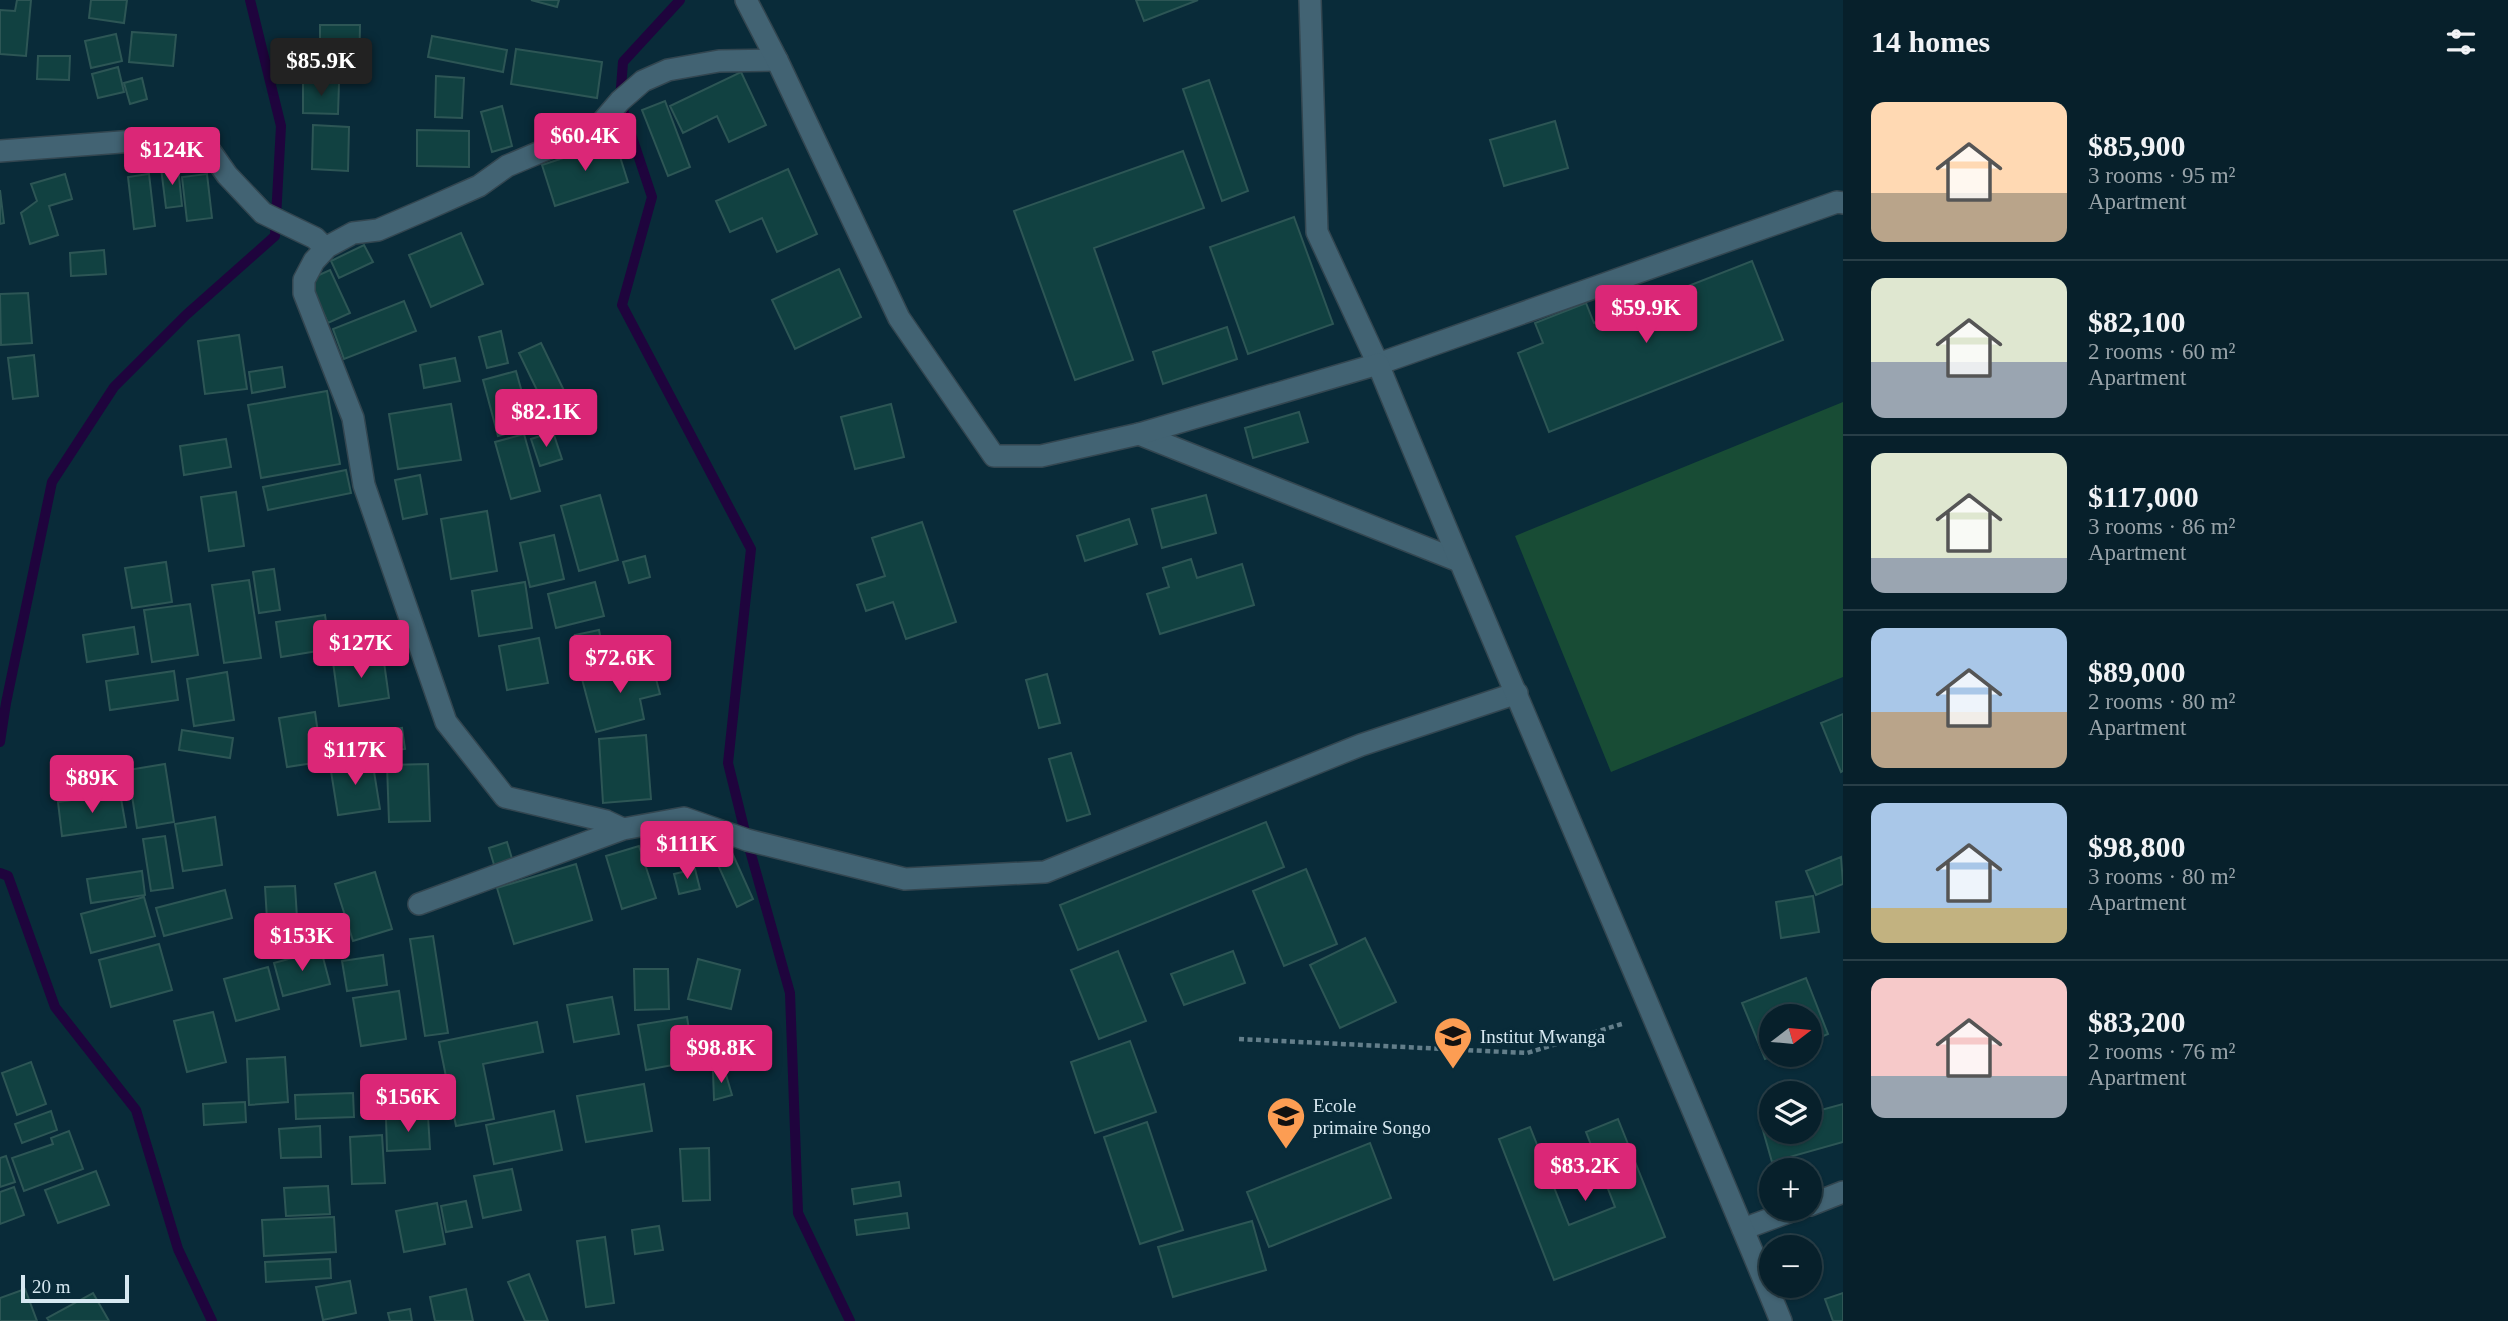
<!DOCTYPE html>
<meta charset="utf-8">
<style>
:root{--surface:#07202b;--page:#152d37;--text:#f1f3f6;--muted:#98a3a9;--line:#283e47;--accent:#db2777}
body{margin:0;font-family:Georgia,serif;background:var(--page);color:var(--text);height:100vh;display:flex;flex-direction:column;font-size:26px;white-space:nowrap}
*{box-sizing:border-box;margin:0}
p{font-size:23px;color:var(--muted)}
.icon{flex:none;width:38px;height:38px;fill:none;stroke:currentColor;stroke-width:2;stroke-linecap:round;stroke-linejoin:round}
.map{position:relative;flex:1;overflow:hidden}
.drawer{display:flex;flex-direction:column;background:var(--surface);width:665px}
.drawer>*{flex:none}
.needle{width:46px;rotate:74deg}
.buttons{position:absolute;left:1759px;top:1004px;display:grid;gap:14px}
.buttons a{display:grid;place-items:center;width:63px;height:63px;border-radius:50%;background:var(--surface);box-shadow:0 2px 5px #0004,0 0 0 2px var(--line);font-size:35px}
.scale{position:absolute;left:21px;bottom:18px;width:108px;box-sizing:border-box;padding-left:7px;border:4px solid #d6e8f1;border-top:0;font-size:19px;line-height:24px;white-space:nowrap;color:#d6e8f1;-webkit-text-stroke:5px #092b39;paint-order:stroke}
.price{position:absolute;translate:-50% -60px;padding:0 16px;border-radius:7px;background:var(--accent);color:#fff;font-size:23px;line-height:46px;filter:drop-shadow(0 2px 4px #0008)}
.price::after{content:'';position:absolute;left:50%;top:42px;width:21px;height:16px;margin-left:-10px;background:inherit;clip-path:polygon(0 0,100% 0,50% 100%)}
.price.current{background:#222;color:#fff}
ul{padding:0;list-style:none}
li{display:flex;align-items:center;gap:21px;height:175px;padding:0 28px}
li+li{border-top:2px solid var(--line)}
li span{display:grid;place-items:center;flex:none;width:196px;height:140px;border-radius:14px;color:#555}
li>.icon{margin-inline-start:auto}
span .icon{width:84px;height:84px;fill:#fffc;stroke-width:1}
li b{font-size:30px}
h2{display:flex;justify-content:space-between;align-items:center;height:84px;padding:0 28px;font-size:30px}
main{display:flex;flex:1;min-height:0}
.map>svg:first-child{display:block}
.green{fill:#184c35}
.lines{fill:none;stroke-linecap:round;stroke-linejoin:round}
.stream{stroke:#1f043d;stroke-width:10}
.building{fill:#114141;stroke:#2d5655;stroke-width:2}
.street-casing{stroke:#334650;stroke-width:24}
.secondary-casing{stroke:#334650;stroke-width:24}
.path{stroke:#637e8a;stroke-width:4.5;stroke-dasharray:5 3.5;stroke-linecap:butt}
.street{stroke:#426373;stroke-width:21}
.secondary{stroke:#426373;stroke-width:21}
.labels{text-anchor:middle;stroke-width:7;stroke-linejoin:round;paint-order:stroke}
.poi-label{font-size:19px;fill:#d6e8f1;stroke:#092b39;text-anchor:start}
</style>
<main>
<div class="map">
<svg width="1843" height="1321" viewBox="0 0 1843 1321">
<rect width="100%" height="100%" fill="#092b39"/>
<path class="green" d="M1843,402V677L1611,772L1515,536Z"/>
<g class="lines">
<path class="stream" d="M680,0L623,62L620,101L652,197L622,305L751,549L728,763L747,840L790,993L798,1213L850,1321
M0,742L6,703L52,482L114,387L186,315L275,236L281,126L250,0
M0,873L8,876L55,1007L136,1110L178,1249L212,1321"/>
</g>
<path class="building" d="M17,0H31L26,56L0,54V10L15,11Z
M91,0H127L124,23L89,18Z
M531,0H559L557,7Z
M1136,0H1198L1144,21Z
M320,25H360L359,77H320Z
M132,32L176,35L173,66L129,62Z
M116,34L122,61L91,68L85,41Z
M432,36L507,50L503,72L428,57Z
M516,49L602,62L597,98L511,84Z
M38,56H70L69,80L37,79Z
M118,67L124,92L98,98L92,74Z
M741,72L766,125L729,142L717,116L683,133L670,106Z
M436,76L464,78L462,118L435,117Z
M142,78L147,99L130,104L124,83Z
M1209,80L1248,191L1222,201L1183,89Z
M303,82L339,83L338,114L303,113Z
M665,101L690,167L668,176L642,110Z
M502,106L512,146L492,152L481,112Z
M1555,121L1568,168L1504,186L1490,140Z
M313,125L349,127L348,171L312,169Z
M417,130L469,131V167L417,166Z
M615,141L628,182L555,206L542,165Z
M1183,151L1204,208L1094,248L1133,360L1075,380L1014,211Z
M178,167L182,206L166,208L161,168Z
M788,169L817,234L777,252L762,218L730,232L716,201Z
M65,174L72,199L49,206L58,235L30,244L21,213L37,201L31,184Z
M149,174L155,226L134,229L128,177Z
M207,174L212,218L187,221L182,177Z
M0,190L4,223L0,224Z
M1294,217L1333,324L1248,354L1210,247Z
M461,233L483,284L431,307L409,255Z
M364,245L373,262L339,278L331,261Z
M104,250L106,274L71,276L70,253Z
M1752,261L1783,340L1549,432L1518,353L1543,343L1535,323L1586,303L1594,323Z
M839,269L861,317L795,349L772,300Z
M330,270L350,313L328,323L308,280Z
M28,293L32,343L1,345L0,294Z
M404,301L416,331L344,359L333,329Z
M1227,327L1237,359L1163,384L1153,352Z
M501,331L508,363L487,368L479,337Z
M239,335L247,389L205,394L198,341Z
M541,343L571,405L549,415L519,353Z
M34,355L38,396L13,399L8,358Z
M455,358L460,381L424,388L420,365Z
M282,367L285,387L252,393L249,372Z
M516,371L523,396L533,393L542,424L498,436L483,380Z
M327,391L340,464L261,478L248,405Z
M451,404L461,460L398,469L389,414Z
M891,404L904,457L855,469L841,417Z
M1299,412L1308,442L1253,458L1245,428Z
M553,432L562,459L540,466L531,439Z
M524,434L540,491L511,499L495,442Z
M226,439L231,467L184,475L180,446Z
M346,470L351,493L268,510L263,487Z
M420,475L427,514L403,519L395,480Z
M236,492L244,546L209,551L201,497Z
M600,495L618,560L579,571L561,506Z
M1206,495L1216,533L1162,548L1152,509Z
M487,511L497,571L451,579L441,519Z
M1129,519L1137,544L1085,561L1077,536Z
M922,522L956,622L906,639L893,602L866,611L857,585L885,576L872,538Z
M554,535L564,579L530,587L520,543Z
M645,556L650,577L629,583L623,562Z
M1191,559L1197,578L1242,564L1254,605L1160,634L1147,594L1169,587L1163,568Z
M166,562L172,602L132,608L125,568Z
M274,569L280,610L259,613L253,572Z
M249,580L261,658L224,663L212,585Z
M525,582L532,628L479,636L472,591Z
M595,582L604,616L556,628L548,594Z
M190,604L198,655L152,662L144,610Z
M325,615L330,649L281,657L276,622Z
M134,627L138,654L87,662L83,635Z
M599,630L605,660L581,665L575,635Z
M539,638L548,683L507,690L499,646Z
M383,655L389,698L339,706L333,662Z
M651,660L660,694L640,699L644,719L596,732L582,679Z
M174,671L178,700L110,710L106,681Z
M227,672L234,720L194,726L187,679Z
M1047,674L1060,723L1039,728L1026,680Z
M315,712L319,740L402,728L405,749L287,767L279,718Z
M1843,714V771L1841,772L1821,723Z
M182,730L233,738L230,758L179,750Z
M646,735L651,799L603,803L599,739Z
M1071,753L1090,814L1067,821L1049,759Z
M372,759L380,809L338,815L330,765Z
M165,764L174,822L137,828L128,770Z
M428,764L430,821L389,822L387,765Z
M111,770L114,791L82,796L79,775Z
M120,793L126,827L62,836L58,802Z
M215,817L222,865L183,871L175,824Z
M1266,822L1284,867L1078,950L1060,905Z
M165,836L173,888L151,891L143,839Z
M701,836V861H664L663,837Z
M725,837L753,899L737,907L709,845Z
M507,842L513,862L495,868L489,848Z
M639,846L656,898L622,909L606,856Z
M1841,857L1843,884L1816,895L1806,871Z
M576,864L592,920L514,944L497,888Z
M695,869L700,889L679,894L674,874Z
M1306,869L1337,944L1284,966L1253,891Z
M142,871L145,895L91,903L87,879Z
M375,872L392,929L353,941L335,884Z
M295,886L299,949L269,951L265,887Z
M225,890L232,918L164,936L156,908Z
M1813,896L1819,932L1781,938L1776,902Z
M144,897L155,936L91,953L81,914Z
M433,936L448,1033L425,1036L410,939Z
M1365,938L1396,1002L1340,1028L1310,965Z
M159,944L172,990L111,1007L99,960Z
M321,950L330,984L283,996L274,963Z
M1118,951L1146,1021L1099,1039L1071,970Z
M1233,951L1245,983L1184,1005L1171,974Z
M383,955L387,985L347,991L342,961Z
M698,959L740,970L731,1009L688,999Z
M268,967L279,1009L236,1021L224,979Z
M634,969H668L669,1009L635,1010Z
M1806,978L1828,1034L1810,1042V1017H1771V1055H1775L1765,1059L1742,1003Z
M399,991L406,1039L361,1046L353,998Z
M612,997L619,1034L574,1042L567,1005Z
M213,1012L226,1062L187,1072L174,1021Z
M687,1017L694,1061L646,1070L638,1025Z
M537,1022L543,1052L483,1064L494,1119L456,1126L439,1042Z
M1130,1041L1156,1112L1095,1133L1071,1062Z
M285,1057L288,1102L249,1105L247,1059Z
M31,1062L46,1104L17,1115L2,1073Z
M724,1068L732,1095L714,1100L713,1071Z
M644,1084L652,1131L586,1142L577,1096Z
M353,1093L354,1117L296,1119L295,1095Z
M245,1102L246,1122L204,1125L203,1104Z
M1843,1104V1142L1772,1162L1762,1127L1771,1124V1132H1810V1113Z
M51,1111L57,1130L22,1143L15,1124Z
M554,1111L562,1150L494,1164L486,1125Z
M428,1116L430,1149L387,1151L386,1118Z
M1618,1119L1665,1237L1554,1280L1499,1139L1530,1127L1569,1225L1615,1207L1586,1132Z
M1147,1122L1183,1230L1140,1244L1104,1137Z
M320,1126L321,1157L281,1158L279,1129Z
M69,1131L83,1169L24,1191L12,1158L53,1144L51,1138Z
M382,1135L385,1183L352,1184L350,1137Z
M1370,1143L1391,1198L1269,1247L1247,1192Z
M709,1148L710,1200L683,1201L680,1149Z
M6,1156L15,1182L0,1187V1158Z
M512,1169L521,1210L483,1218L474,1176Z
M96,1171L109,1205L58,1223L45,1190Z
M899,1182L901,1196L854,1204L852,1189Z
M328,1186L330,1214L286,1216L284,1188Z
M14,1187L24,1215L0,1224V1192Z
M466,1201L472,1227L446,1232L441,1206Z
M437,1203L445,1244L404,1252L396,1211Z
M907,1213L909,1228L857,1235L855,1220Z
M334,1217L336,1252L264,1256L262,1220Z
M1252,1221L1266,1270L1173,1297L1158,1247Z
M659,1226L663,1250L635,1254L632,1230Z
M605,1237L614,1303L586,1307L577,1241Z
M330,1259L331,1278L266,1282L265,1262Z
M529,1274L548,1321H525L508,1282Z
M350,1281L356,1313L323,1320L316,1287Z
M25,1289L37,1321H0V1298Z
M466,1289L473,1321H435L430,1297Z
M93,1293L109,1321H49L47,1318Z
M1843,1293V1321H1833L1825,1299Z
M410,1309L412,1321H390L388,1313Z"/>
<g class="lines">
<g class="street-casing">
<path id="street" d="M1310,0L1317,232L1378,364L1837,202L1843,203
M0,151L161,139L208,148L227,175L263,213L315,238L322,245L327,247
M1139,434L1459,561
M623,829L606,821L505,797L446,722L364,485L353,418L304,293V280L314,261L327,247L353,233L378,230L427,209L479,186L507,166L597,128L620,101L643,81L668,70L719,61L777,60
M419,904L623,829L684,818L747,840L905,879L1045,872L1361,745L1517,693
M1810,1205L1843,1192
M1743,1229L1797,1209"/>
</g>
<g class="secondary-casing">
<path id="secondary" d="M746,0L777,60L899,318L994,456H1041L1139,434L1378,364C1509,684 1649,1001 1781,1321"/>
</g>
<path class="path" d="M1239,1039L1527,1053L1625,1023"/>
<use href="#street" class="street"/>
<use href="#secondary" class="secondary"/>
</g>
<defs>
<g id="school-pin" transform="scale(2.0125)"><path d="M0 17L-7.5 6A9.5 9.5 0 1 1 7.5 6Z" fill="#fc9d53" stroke="#092b39"/><path d="M0-5L7-2L0 1L-7-2ZM-4 1L0 2.5L4 1V4Q0 6-4 4Z" fill="#111"/></g>
</defs>
<g fill-rule="evenodd">
<use href="#school-pin" x="1453" y="1036"/>
<use href="#school-pin" x="1286" y="1116"/>
</g>
<g class="labels">
<g class="poi-label">
<text x="1480" y="1043">Institut Mwanga</text>
<text x="1313" y="1112">Ecole<tspan x="1313" dy="22">primaire Songo</tspan></text>
</g>
</g>
</svg>
<div class="buttons">
<a><svg class="needle" viewBox="-14 -14 28 28"><path d="M0-13l5 13h-10z" fill="#e53935"/><path d="M0 13l5-13h-10z" fill="#98a3a9"/></svg></a>
<a><svg class="icon" aria-label="layers" viewBox="0 0 24 24"><path d="M12 4l9 5-9 5-9-5zM3 14l9 5 9-5"/></svg></a>
<a>+</a>
<a>−</a>
</div>
<div class="scale">20 m</div>
<b class="price current" style="left:321px;top:98px">$85.9K</b>
<b class="price" style="left:585px;top:173px">$60.4K</b>
<b class="price" style="left:172px;top:187px">$124K</b>
<b class="price" style="left:1646px;top:345px">$59.9K</b>
<b class="price" style="left:546px;top:449px">$82.1K</b>
<b class="price" style="left:361px;top:680px">$127K</b>
<b class="price" style="left:620px;top:695px">$72.6K</b>
<b class="price" style="left:355px;top:787px">$117K</b>
<b class="price" style="left:92px;top:815px">$89K</b>
<b class="price" style="left:687px;top:881px">$111K</b>
<b class="price" style="left:302px;top:973px">$153K</b>
<b class="price" style="left:721px;top:1085px">$98.8K</b>
<b class="price" style="left:408px;top:1134px">$156K</b>
<b class="price" style="left:1585px;top:1203px">$83.2K</b>
</div>
<section class="drawer">
<h2>14 homes<svg class="icon" aria-label="filters" viewBox="0 0 24 24"><path d="M4 7h16M4 17h16"/><circle cx="9" cy="7" r="2"/><circle cx="15" cy="17" r="2"/></svg></h2>
<ul>
<li><span style="background:linear-gradient(#ffd9b3 65%,#b9a48a 0)"><svg class="icon" aria-label="home" viewBox="0 0 24 24"><path d="M3 11l9-7 9 7M6 9v11h12V9"/></svg></span><div><b>$85,900</b><p>3 rooms · 95 m²</p><p>Apartment</p></div></li>
<li><span style="background:linear-gradient(#dfe7d0 60%,#9aa5b1 0)"><svg class="icon" aria-label="home" viewBox="0 0 24 24"><path d="M3 11l9-7 9 7M6 9v11h12V9"/></svg></span><div><b>$82,100</b><p>2 rooms · 60 m²</p><p>Apartment</p></div></li>
<li><span style="background:linear-gradient(#dfe7d0 75%,#9aa5b1 0)"><svg class="icon" aria-label="home" viewBox="0 0 24 24"><path d="M3 11l9-7 9 7M6 9v11h12V9"/></svg></span><div><b>$117,000</b><p>3 rooms · 86 m²</p><p>Apartment</p></div></li>
<li><span style="background:linear-gradient(#a9c7e8 60%,#b9a48a 0)"><svg class="icon" aria-label="home" viewBox="0 0 24 24"><path d="M3 11l9-7 9 7M6 9v11h12V9"/></svg></span><div><b>$89,000</b><p>2 rooms · 80 m²</p><p>Apartment</p></div></li>
<li><span style="background:linear-gradient(#a9c7e8 75%,#c2b280 0)"><svg class="icon" aria-label="home" viewBox="0 0 24 24"><path d="M3 11l9-7 9 7M6 9v11h12V9"/></svg></span><div><b>$98,800</b><p>3 rooms · 80 m²</p><p>Apartment</p></div></li>
<li><span style="background:linear-gradient(#f6c9c9 70%,#9aa5b1 0)"><svg class="icon" aria-label="home" viewBox="0 0 24 24"><path d="M3 11l9-7 9 7M6 9v11h12V9"/></svg></span><div><b>$83,200</b><p>2 rooms · 76 m²</p><p>Apartment</p></div></li>
</ul>
</section>
</main>
